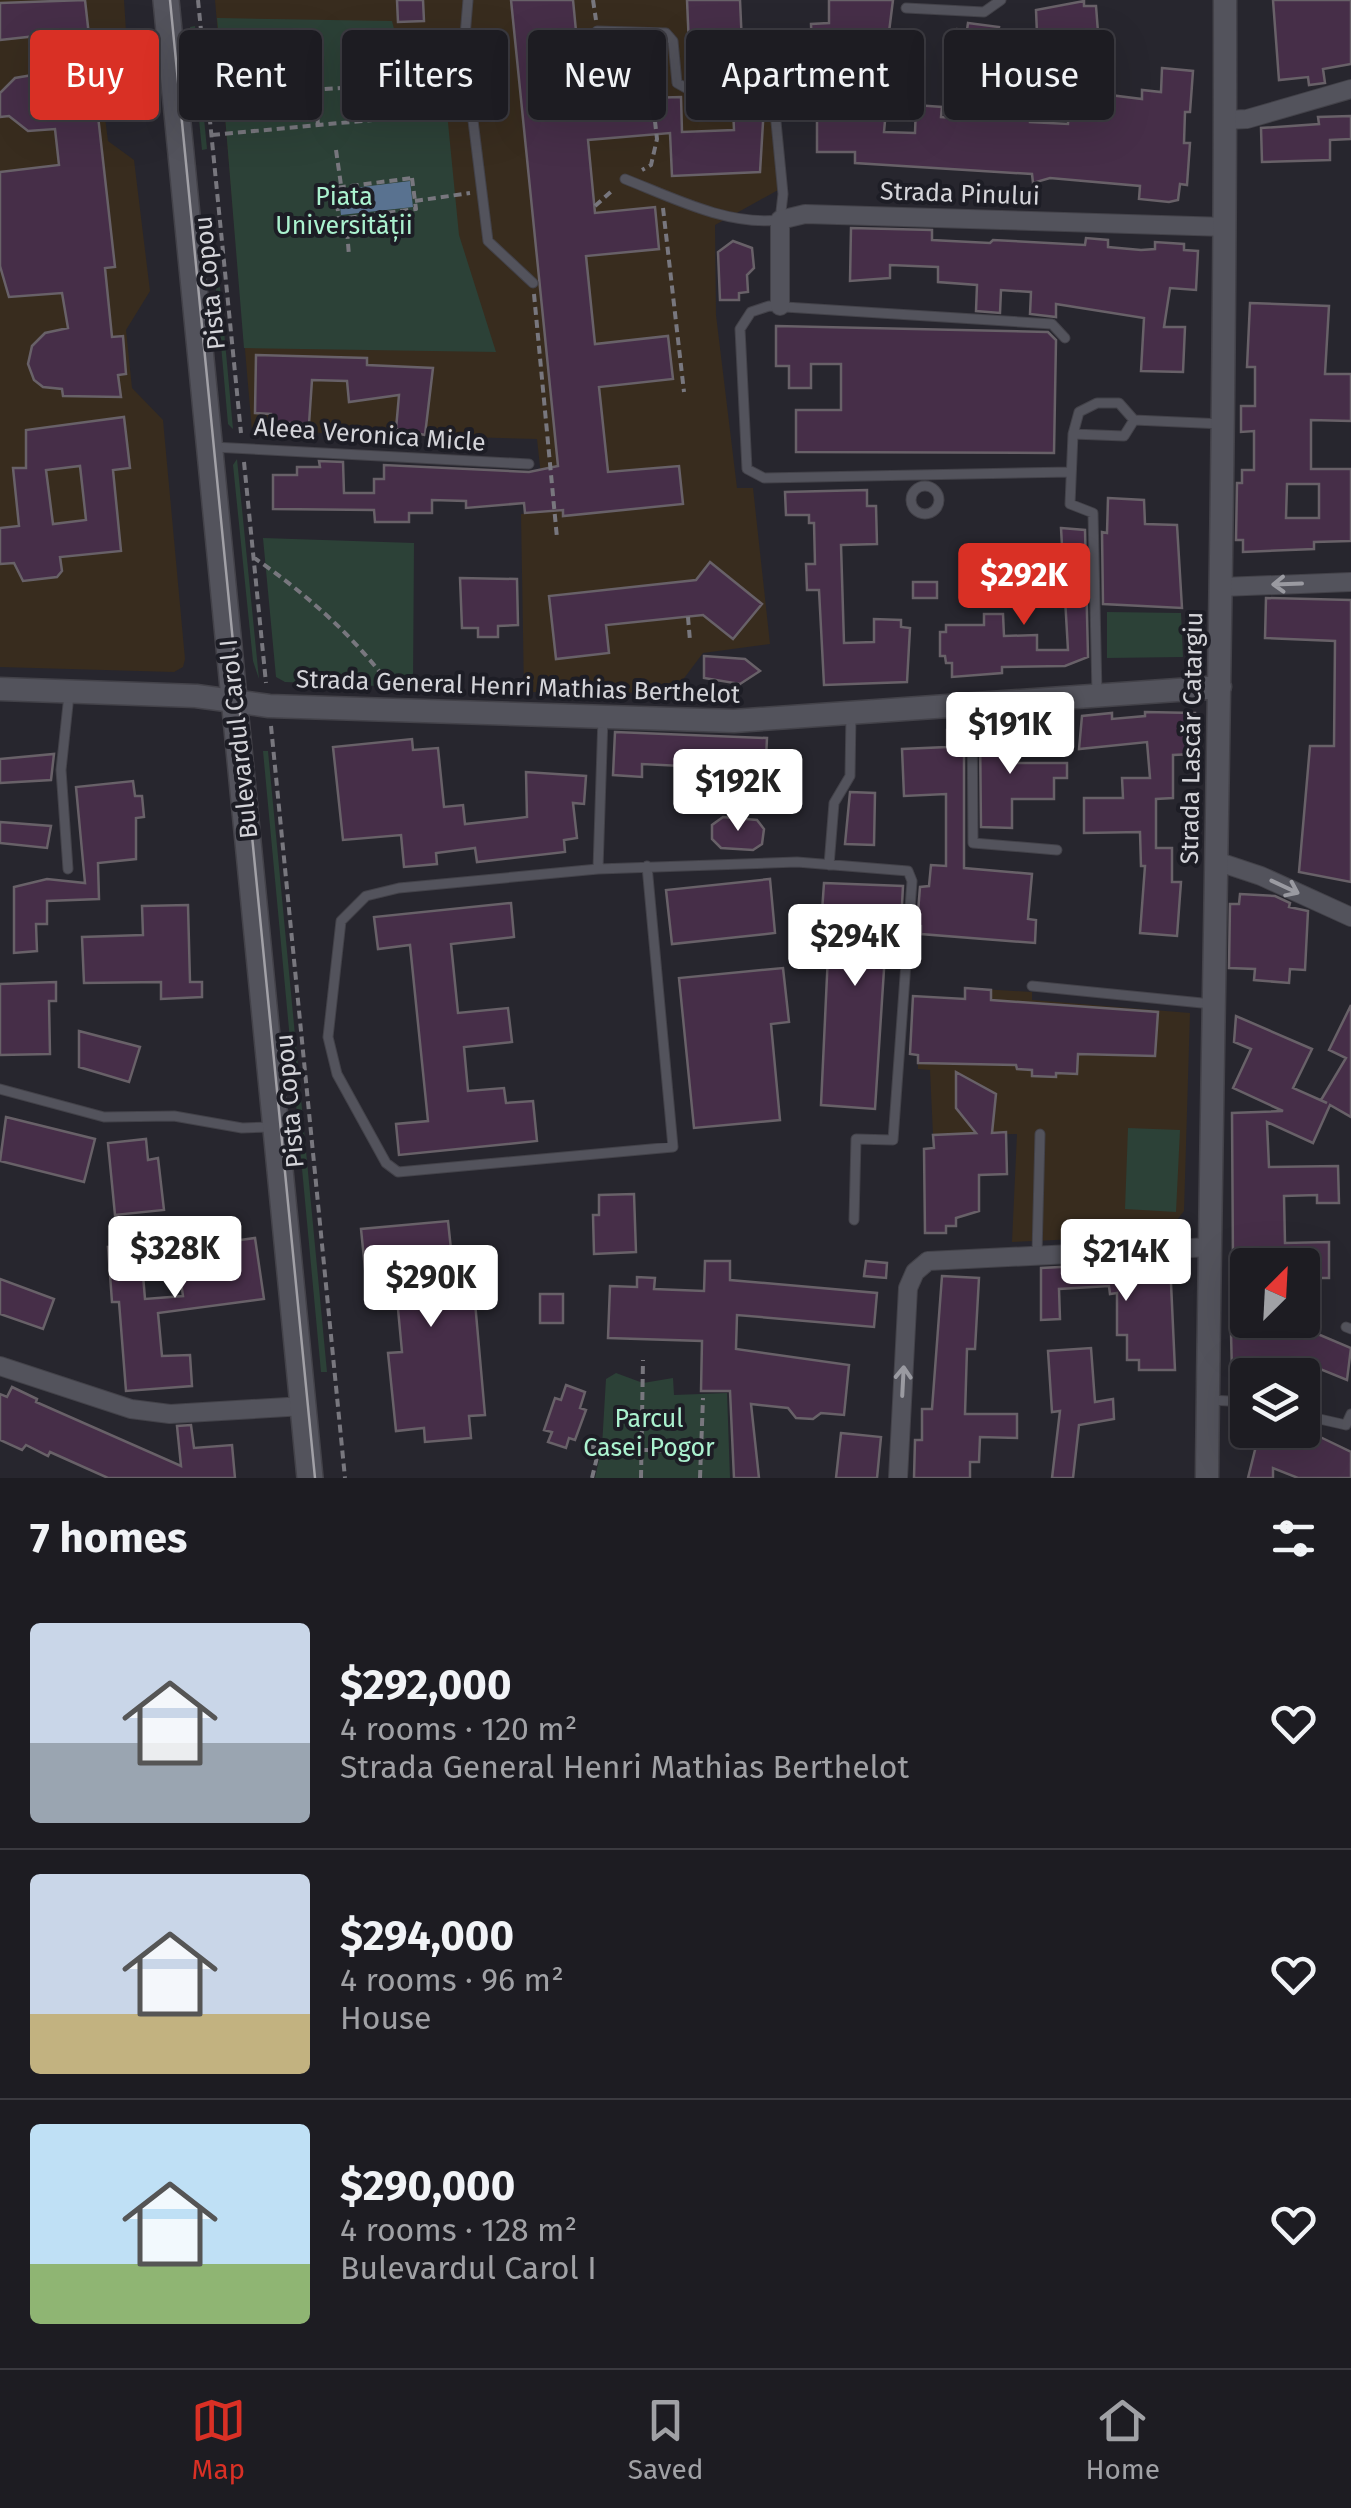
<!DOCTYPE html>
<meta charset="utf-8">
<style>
:root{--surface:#1d1c22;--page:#2a292f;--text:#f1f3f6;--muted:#a0a1a5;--line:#3b3a40;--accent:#d93025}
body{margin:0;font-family:"Fira Sans",sans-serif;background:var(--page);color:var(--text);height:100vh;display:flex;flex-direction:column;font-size:38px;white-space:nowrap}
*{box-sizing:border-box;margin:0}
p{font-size:32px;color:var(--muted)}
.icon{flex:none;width:55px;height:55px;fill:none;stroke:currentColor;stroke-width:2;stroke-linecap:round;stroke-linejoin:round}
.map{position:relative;height:1478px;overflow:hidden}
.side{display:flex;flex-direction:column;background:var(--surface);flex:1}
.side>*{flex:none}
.guide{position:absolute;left:30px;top:30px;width:1292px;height:90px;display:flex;gap:20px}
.needle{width:65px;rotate:24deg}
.tools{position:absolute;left:1230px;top:1248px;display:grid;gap:20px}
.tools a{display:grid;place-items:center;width:90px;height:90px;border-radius:10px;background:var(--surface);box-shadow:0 10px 40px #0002,0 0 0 2px var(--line);font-size:50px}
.price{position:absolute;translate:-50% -85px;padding:0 22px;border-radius:10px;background:#fff;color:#222;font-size:32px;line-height:65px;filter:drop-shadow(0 2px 5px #0008)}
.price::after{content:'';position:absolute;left:50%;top:60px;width:30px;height:22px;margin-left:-15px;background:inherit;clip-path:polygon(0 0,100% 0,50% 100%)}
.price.active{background:var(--accent);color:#fff}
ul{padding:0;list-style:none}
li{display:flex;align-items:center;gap:30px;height:250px;padding:0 30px}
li+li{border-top:2px solid var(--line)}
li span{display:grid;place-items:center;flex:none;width:280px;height:200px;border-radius:10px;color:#555}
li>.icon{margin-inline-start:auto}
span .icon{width:120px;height:120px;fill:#fffc;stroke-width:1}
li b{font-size:42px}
h2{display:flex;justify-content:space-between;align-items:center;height:120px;padding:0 30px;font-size:42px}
.pill{padding:0 35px;border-radius:10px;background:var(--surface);box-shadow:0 10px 40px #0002,0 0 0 2px var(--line);font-size:35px;line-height:90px}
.pill.active{background:var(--accent);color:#fff}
.dock{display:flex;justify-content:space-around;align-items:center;height:140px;border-top:2px solid var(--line);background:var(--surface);font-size:28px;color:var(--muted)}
.dock a{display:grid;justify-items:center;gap:5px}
.dock .active{color:var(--accent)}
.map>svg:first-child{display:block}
.education{fill:#382c1e}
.green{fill:#2c4137}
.water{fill:#597290}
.building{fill:#462e48;stroke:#686168;stroke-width:2.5;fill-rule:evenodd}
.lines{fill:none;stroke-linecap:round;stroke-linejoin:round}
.service-casing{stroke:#434249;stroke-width:11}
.minor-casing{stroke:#434249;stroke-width:20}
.tertiary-casing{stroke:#434249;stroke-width:25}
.secondary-casing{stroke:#434249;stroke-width:28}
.path{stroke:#78777e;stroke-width:4;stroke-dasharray:8 5;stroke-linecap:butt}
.service{stroke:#53535c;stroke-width:9}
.minor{stroke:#53535c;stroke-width:18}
.tertiary{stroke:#53535c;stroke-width:22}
.secondary{stroke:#53535c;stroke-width:25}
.tram{stroke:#a2a1a7;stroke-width:2.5}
.oneway{stroke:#9a9aa1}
.labels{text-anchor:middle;stroke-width:8;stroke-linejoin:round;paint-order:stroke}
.street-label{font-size:25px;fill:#d4d4d9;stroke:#1d1d25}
.park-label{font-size:25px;fill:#abf2cf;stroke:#1d1d25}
</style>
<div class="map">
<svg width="1351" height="1478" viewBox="0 0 1351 1478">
<rect width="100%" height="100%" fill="#27262e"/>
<path class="education" d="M0,0H124L126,31L99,70L108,141L134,160L150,291L126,330L132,388L163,420L185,659L183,667L174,672L0,667Z
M215,0H740L742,54L765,53L778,190L715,225L716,315L737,488H753L770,644L703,653L673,693L524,692L521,514L545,512L537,439L252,431Z
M965,988L1032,992V1000L1190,1013L1184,1211L1165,1235L1012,1242L1017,1134L933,1135L930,1070L918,1069V1055L910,1054L913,996L964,999Z"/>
<path class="green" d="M217,18L392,21L396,37L453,39L456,79L444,82L459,235L496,352L244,348Z
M195,26L207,149L202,150L190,27Z
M220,287L233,429L228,424L216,288Z
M237,459L259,679L253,661L233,465Z
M263,538L414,543L413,682L379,681L378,686L285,682L276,677Z
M1107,612L1181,613L1183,657L1107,658Z
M263,751H268L327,1372H321Z
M1128,1128L1180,1130L1176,1212L1125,1209Z
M616,1373L643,1383L673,1378L674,1395L727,1393L730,1478H595L602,1446L606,1379Z"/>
<path class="water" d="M410,181L413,207L341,215L338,190Z"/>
<path class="building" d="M85,0L115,267L105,268L112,337L123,336L126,374L118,375L121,397L63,396L62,389L43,387L34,380L28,364L32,346L45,333L68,328L62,293L9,297L0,266V172L59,165L55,129L28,131L9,116L0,117V93L15,78L50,72L46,35L0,40V3Z
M397,0H423L424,21L398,22Z
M511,0H573L582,93L644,87L645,98L681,97L682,132L734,130L733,107L764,106L760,172L672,176L670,133L588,140L595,213L655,207L659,249L586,256L595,344L668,336L673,379L599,387L608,472L679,466L683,504L563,516V510L525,513L524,503L466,508V501L432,500V513H409V522H375L374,510L273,509V475H297V467H320L319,461L343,462L344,493H374V479H384V465L529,472L558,466Z
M687,0H740L743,67L690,69Z
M829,0H893L889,32L884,31L883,46L834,37L836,81L813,82L811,24L829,23Z
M1273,0H1351V64L1323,69L1325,83L1309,85L1308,77L1279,80Z
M1084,1V6H1096L1098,32L1056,40L1055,32L1037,34L1036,10Z
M968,23L999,27L998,33L1008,34L1004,69L962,65L963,54L954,53L957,29L967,30Z
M1162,68L1193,71L1190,112H1185L1184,143H1190L1187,185L1180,184L1178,200L1169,202L1139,199L1140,186L1050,178L1033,183L1032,174L855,163V152H817V106L886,110L884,132L915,133L916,105L942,107L941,117L990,120L991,91L1023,92V106L1031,107L1030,122L1068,124L1070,90L1142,99V90L1161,92Z
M1351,116V139L1330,140V160L1262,162L1261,128L1319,124L1318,117Z
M851,228L932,230V240L990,243L993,240L1085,245L1086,238L1108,240V247L1141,250L1155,249V242L1184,244V250L1198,251L1196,290L1170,288L1164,327H1185L1183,372L1141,371L1144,318L1056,304V317L1030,314L1031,292L1001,290L1000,313L976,311L977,285L938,282V267L890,265V278L850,281Z
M733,241L752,248L754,268L747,275L748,292L739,293V300H720L718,252Z
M1250,303L1329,306L1325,374H1351V421L1311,420V469H1351V541L1314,542V549L1243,552V540H1236L1237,483H1242V470H1254V431L1241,432V406H1255V367H1247ZM1287,484H1319V518H1286Z
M776,326L1048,332L1056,340L1054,453L796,452V410H841V364H811V388H789V366H776Z
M256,355L367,358V365L433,368L425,435L396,429L399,395L349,402L347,381L312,380L309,424L271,422V414L255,413Z
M124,417L130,468L113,470L121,551L60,557L62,571L57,577L23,581L14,563L0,564V528L19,526L13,468H26V430ZM80,466L86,520L53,524L46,470Z
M867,490V506H876L877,544L841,545L844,643L874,642V619L901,620V627L910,628L907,682L824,685L819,590H807L806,564H815L814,523H809V515H786L785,492Z
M1108,498L1144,500L1145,524L1177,525L1182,608L1103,604L1102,532L1107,533Z
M1061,528L1085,530L1088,657L1065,666L1002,667V673L952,677V663H946L945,656H940V632H946V625H984V614H1003L1004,636L1037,635V650H1068Z
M710,562L762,604L733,639L703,615L606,625L609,653L556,659L549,596L696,580Z
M460,578L517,579L518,625L498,626V637H478V628H462Z
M913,582H937V598H913Z
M1266,598L1351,600V882L1299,872L1310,746H1334L1335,641L1265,638Z
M704,656L745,659L760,671L740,684L704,678Z
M1145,712L1195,713L1194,754L1173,755V798L1156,799V848H1172V882H1181L1177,936L1140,933L1145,866H1141L1140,832L1084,833V798H1123L1122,778H1150L1147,742L1079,749L1082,716L1112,713V719L1145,716Z
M985,725H1013L1012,763H1067V778H1054V799H1012V828L981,827L980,730H985Z
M947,730H964V868L1032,874L1028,919L1036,920L1035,943L921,934V926L917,925L920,887L929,886L931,865L946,866V794L904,796L902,749L947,747Z
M615,732L767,738L765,781L723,779V768L642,764V777L613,775Z
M412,739L413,750L438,748L444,807L463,805L465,824L527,817L526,772L586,776L584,804L573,803L577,838L564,840L565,852L477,862L475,848L436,853L437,864L404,867L401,835L343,840L333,747Z
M54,754L51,780L0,783V759Z
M133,781L135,796H142L144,817L136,818V859L98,863L99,899L47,901V924H36L37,951L14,953V887L47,879L85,883L76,787Z
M850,792L875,793L874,845L845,844Z
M723,817L757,820L764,829L762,844L753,850L721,848L712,839V825Z
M0,822L51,826L47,848L0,843Z
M770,879L775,933L672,944L666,890Z
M824,883L903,886L901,924L887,923L875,1109L821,1105L830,912H822Z
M1240,894L1275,896L1290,903L1289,907L1308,911L1305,970L1290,969L1289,983L1254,980L1255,969L1229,968L1230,904H1239Z
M511,903L514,937L451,944L458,1013L508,1008L512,1042L464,1047L468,1091L504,1088L506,1103L533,1101L537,1141L399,1155L396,1124L428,1121L410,945L378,949L374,917Z
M188,905L190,982H202V997L161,999V982L84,983L82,937L143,935L142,906Z
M783,968L789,1022L771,1024L780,1120L694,1128L679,978Z
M56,982V1001H49L50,1054L0,1055V984Z
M965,988L991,990V1000L1158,1012L1155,1056L1078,1054L1077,1074L1056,1073V1077L1032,1076V1070L1017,1069L1016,1065L918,1063V1055L910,1054L913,996L965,999Z
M1351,1005V1117L1330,1105L1313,1143L1267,1122L1269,1167L1338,1166L1339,1203H1317V1195L1284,1196L1285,1243L1329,1242V1278H1302V1265H1233L1232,1113L1283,1111L1233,1088L1251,1049L1234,1042L1236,1016L1312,1049L1293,1088L1327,1103L1321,1100L1346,1058L1329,1050Z
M79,1031L140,1047L129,1082L79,1067Z
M956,1072L996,1094L992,1133L1006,1132L1007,1174L979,1175V1211L956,1218V1226H946V1233H925L924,1149L934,1148L933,1135L976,1133L956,1108Z
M6,1117L95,1139L84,1182L0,1161Z
M146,1139L148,1160L158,1158L164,1210L115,1215L108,1143Z
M634,1194L636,1252L594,1254L593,1215H599V1195Z
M448,1221L452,1259L471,1257L485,1415L469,1416L471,1438L425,1442L424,1428L396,1431L388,1353L402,1352L394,1266L365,1269L361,1229Z
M139,1229L157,1239L168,1261L142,1263L145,1299L183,1296L176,1249L255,1238L264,1299L158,1313L162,1356L190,1355L192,1386L126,1391L119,1302H112L108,1247L140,1245Z
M705,1261H730V1280L877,1293L874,1327L737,1315L736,1349L849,1365L844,1415L821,1413L813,1419L796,1418L788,1408L751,1404L759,1478H734L730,1391H701L702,1341L608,1338L610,1286L637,1287V1277L655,1278L654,1289L704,1291Z
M866,1261L887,1263L886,1278L864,1276Z
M1179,1261L1180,1282L1171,1283L1175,1370H1139V1360H1127V1335H1117V1293L1110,1294L1109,1286L1059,1289L1060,1319L1041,1320V1268Z
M942,1276L979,1278L975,1349H967L965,1414H1017V1438L980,1437L979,1462H970V1478H914L915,1440H922V1409H932Z
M0,1279L54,1299L43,1329L0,1314Z
M1230,1293L1248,1294V1320H1310L1313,1332L1351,1348L1347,1380L1308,1364L1303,1375L1232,1373Z
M540,1294H563V1323H540Z
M1091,1348L1095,1402L1113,1399L1114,1419L1079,1425L1073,1478H1052L1060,1411L1052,1412L1048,1351Z
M566,1385L585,1392L580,1408L586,1410L575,1440L569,1438L566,1448L548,1442L552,1432L544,1430L555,1398L561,1400Z
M12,1387L37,1399L36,1402L181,1466L177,1426L191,1425L194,1448L232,1445L235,1478H108L50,1452L48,1456L26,1445L22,1450L0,1440V1394L7,1397Z
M1260,1430H1318L1316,1435L1351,1452V1478H1298L1273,1468V1478H1248Z
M841,1433L881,1437L877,1478H836Z"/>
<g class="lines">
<g class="service-casing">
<path id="service" d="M468,0L464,48L488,241L533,283
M906,8L984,12L1001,0
M597,31L666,33L673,41L677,83L686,88L764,91L774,101L783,194L780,220C728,226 673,198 625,179
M1065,338L1052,324L769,306L751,312L740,329L747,469L764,478L1071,472
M1073,434L1124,436L1134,420
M213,447L529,464
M911 500a14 14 0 1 1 28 0a14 14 0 1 1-28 0Z
M1097,694L1093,513L1070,504L1073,434L1079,412L1097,403H1119L1134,420L1223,424
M972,707L973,843L1057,850
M603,717L598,869L797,862L908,871L912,881L893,1140L856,1139L854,1220
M829,865L834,803L850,776L851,714
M68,869L61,770L69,695
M598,869L399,888L366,896L341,921L328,1037L337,1074L386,1163L398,1172L673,1147L647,866
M1032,986L1212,1004
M0,1089L104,1117L174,1116L242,1128L272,1127
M1037,1254L1040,1134
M1346,1327L1351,1329
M1210,1400L1248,1402
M1302,1415L1346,1425L1351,1414"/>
</g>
<g class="minor-casing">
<path id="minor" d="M1225,120L1247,119L1351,89
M780,306V220L805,214L1226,227
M1222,587L1351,582
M1216,861L1261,876L1351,917
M0,1366L131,1409L170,1414L304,1406
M898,1478L908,1288L915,1272L928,1261L1211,1247"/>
</g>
<g class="tertiary-casing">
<path id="tertiary" d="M0,689L196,696L269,706L734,721L1220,687
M1207,1478C1212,985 1226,493 1225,0"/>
</g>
<g class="secondary-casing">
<path id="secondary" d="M166,0L310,1478"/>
</g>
<path class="path" d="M198,0L241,433
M593,0L596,20
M615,46L650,77L657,139L651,165L642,170
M377,83L382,118
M315,90L318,125
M208,97L444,81
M212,135L447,113
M336,150L341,185
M412,178L416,209L339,219L335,188Z
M415,201L470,193
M595,206L614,189
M663,208L684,392
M346,218L349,256
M534,294L557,538
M244,462L266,683
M253,557C304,592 357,638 393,690
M688,617L690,641
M271,726L345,1478
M591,1447L701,1453
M592,1478L599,1449
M641,1478L643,1360
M700,1478L703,1398"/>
<use href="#service" class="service"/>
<use href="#minor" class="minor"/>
<use href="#tertiary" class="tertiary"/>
<use href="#secondary" class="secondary"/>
<path class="tram" d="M170,0L315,1478"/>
</g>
<defs><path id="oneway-shaft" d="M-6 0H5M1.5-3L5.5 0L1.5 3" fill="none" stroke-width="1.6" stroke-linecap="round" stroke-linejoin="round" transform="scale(2.5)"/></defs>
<g class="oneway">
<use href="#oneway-shaft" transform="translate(1287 584) rotate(178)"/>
<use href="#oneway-shaft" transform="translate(1285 887) rotate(25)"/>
<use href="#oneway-shaft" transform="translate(903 1381) rotate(-87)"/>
</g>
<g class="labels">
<g class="street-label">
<text transform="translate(960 193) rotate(2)" y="9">Strada Pinului</text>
<text transform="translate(209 283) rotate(-96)" y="9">Pista Copou</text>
<text transform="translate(370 434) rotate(4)" y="9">Aleea Veronica Micle</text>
<text transform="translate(518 686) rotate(2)" y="9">Strada General Henri Mathias Berthelot</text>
<text transform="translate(1191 738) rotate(-89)" y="9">Strada Lascăr Catargiu</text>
<text transform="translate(238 739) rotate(-96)" y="9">Bulevardul Carol I</text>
<text transform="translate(289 1101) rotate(-95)" y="9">Pista Copou</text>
</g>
<g class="park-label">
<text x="344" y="205">Piata<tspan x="344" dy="29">Universității</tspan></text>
<text x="649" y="1427">Parcul<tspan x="649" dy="29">Casei Pogor</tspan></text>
</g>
</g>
</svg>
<div class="tools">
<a><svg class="needle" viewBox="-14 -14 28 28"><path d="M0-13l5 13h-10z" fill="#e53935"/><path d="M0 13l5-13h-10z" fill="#a0a1a5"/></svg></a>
<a><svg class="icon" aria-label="layers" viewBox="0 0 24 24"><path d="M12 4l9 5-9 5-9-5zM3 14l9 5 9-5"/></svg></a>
</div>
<b class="price active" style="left:1024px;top:628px">$292K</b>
<b class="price" style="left:1010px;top:777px">$191K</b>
<b class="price" style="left:738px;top:834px">$192K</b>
<b class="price" style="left:855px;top:989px">$294K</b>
<b class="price" style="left:175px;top:1301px">$328K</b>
<b class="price" style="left:1126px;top:1304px">$214K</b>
<b class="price" style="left:431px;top:1330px">$290K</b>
<div class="guide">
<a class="pill active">Buy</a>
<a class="pill">Rent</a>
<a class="pill">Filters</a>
<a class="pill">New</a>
<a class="pill">Apartment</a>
<a class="pill">House</a>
</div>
</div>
<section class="side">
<h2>7 homes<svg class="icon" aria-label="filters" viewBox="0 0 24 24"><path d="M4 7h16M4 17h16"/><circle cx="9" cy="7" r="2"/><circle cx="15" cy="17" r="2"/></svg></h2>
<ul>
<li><span style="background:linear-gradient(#c9d6e8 60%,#9aa5b1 0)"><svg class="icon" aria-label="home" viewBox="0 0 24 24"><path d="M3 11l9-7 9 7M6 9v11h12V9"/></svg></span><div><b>$292,000</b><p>4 rooms · 120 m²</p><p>Strada General Henri Mathias Berthelot</p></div><svg class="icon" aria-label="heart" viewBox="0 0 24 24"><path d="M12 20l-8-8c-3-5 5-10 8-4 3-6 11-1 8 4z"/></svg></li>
<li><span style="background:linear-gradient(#c9d6e8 70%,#c2b280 0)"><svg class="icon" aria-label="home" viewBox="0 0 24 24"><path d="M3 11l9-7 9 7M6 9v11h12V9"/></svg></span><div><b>$294,000</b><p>4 rooms · 96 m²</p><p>House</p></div><svg class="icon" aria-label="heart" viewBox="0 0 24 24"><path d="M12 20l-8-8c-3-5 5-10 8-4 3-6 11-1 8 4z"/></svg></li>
<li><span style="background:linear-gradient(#bfe0f5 70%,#8fb573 0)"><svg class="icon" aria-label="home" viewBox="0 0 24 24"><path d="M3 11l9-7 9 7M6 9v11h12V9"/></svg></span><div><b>$290,000</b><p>4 rooms · 128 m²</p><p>Bulevardul Carol I</p></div><svg class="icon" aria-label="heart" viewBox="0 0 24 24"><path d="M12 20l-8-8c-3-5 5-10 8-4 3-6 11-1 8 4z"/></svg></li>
</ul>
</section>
<nav class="dock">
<a class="active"><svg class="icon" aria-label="map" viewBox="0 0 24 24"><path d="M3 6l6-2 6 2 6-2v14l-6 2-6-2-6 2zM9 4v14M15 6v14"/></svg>Map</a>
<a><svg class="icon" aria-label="saved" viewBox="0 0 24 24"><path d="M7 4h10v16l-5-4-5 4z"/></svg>Saved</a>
<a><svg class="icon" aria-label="home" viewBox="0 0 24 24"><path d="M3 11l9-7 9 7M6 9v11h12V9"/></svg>Home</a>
</nav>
